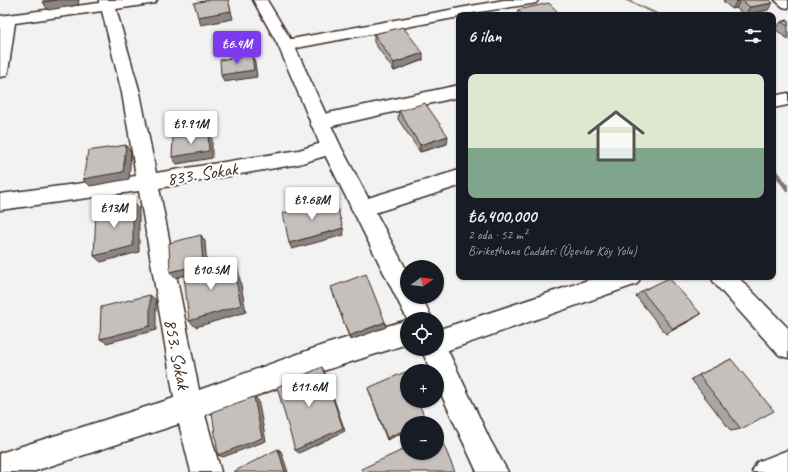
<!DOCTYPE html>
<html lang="tr">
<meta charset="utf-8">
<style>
:root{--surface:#171b24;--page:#20242c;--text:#f1f3f6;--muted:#9ea1a6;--accent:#7c3aed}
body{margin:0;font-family:Caveat,sans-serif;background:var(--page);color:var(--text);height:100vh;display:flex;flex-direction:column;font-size:15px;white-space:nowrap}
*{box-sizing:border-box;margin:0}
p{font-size:13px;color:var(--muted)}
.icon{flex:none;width:22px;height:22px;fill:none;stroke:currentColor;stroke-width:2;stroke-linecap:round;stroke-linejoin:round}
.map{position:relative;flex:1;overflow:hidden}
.side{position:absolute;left:456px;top:12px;width:320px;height:268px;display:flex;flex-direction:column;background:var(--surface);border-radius:8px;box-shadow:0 1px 3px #0004}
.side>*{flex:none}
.needle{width:26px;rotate:75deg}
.tools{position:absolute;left:400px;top:260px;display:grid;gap:8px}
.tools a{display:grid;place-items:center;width:44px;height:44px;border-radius:50%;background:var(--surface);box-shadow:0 1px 3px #0004;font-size:20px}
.price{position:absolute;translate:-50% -34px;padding:0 9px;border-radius:4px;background:#fff;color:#222;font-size:13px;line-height:26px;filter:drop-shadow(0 1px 2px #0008)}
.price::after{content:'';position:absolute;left:50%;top:24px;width:12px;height:9px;margin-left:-6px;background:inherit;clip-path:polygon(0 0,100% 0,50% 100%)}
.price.on{background:var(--accent);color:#fff}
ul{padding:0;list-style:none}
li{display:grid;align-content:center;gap:8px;height:212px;padding:0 12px}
li span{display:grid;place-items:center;height:124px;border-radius:8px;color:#555}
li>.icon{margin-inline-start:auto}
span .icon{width:72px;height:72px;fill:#fffc;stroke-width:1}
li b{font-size:17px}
h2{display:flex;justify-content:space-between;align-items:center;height:48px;padding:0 12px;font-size:17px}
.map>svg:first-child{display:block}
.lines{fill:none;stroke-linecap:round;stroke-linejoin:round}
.stream{fill:#827770;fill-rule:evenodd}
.street-casing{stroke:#3b2a1e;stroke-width:3}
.secondary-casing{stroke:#3b2a1e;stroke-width:3}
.street{fill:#fff;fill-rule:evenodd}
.secondary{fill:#fff;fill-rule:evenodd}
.wall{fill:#aaa5a3;stroke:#3b2a1e}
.shaded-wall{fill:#8b8684;stroke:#3b2a1e}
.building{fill:#c6c0bd;stroke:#3b2a1e}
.labels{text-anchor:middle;stroke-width:4;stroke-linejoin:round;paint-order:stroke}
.street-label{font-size:19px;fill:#3b2a1e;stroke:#fff}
</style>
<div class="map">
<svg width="788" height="472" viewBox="0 0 788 472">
<rect width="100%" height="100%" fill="#f3f2f2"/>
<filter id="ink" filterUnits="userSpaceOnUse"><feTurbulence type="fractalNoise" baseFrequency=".025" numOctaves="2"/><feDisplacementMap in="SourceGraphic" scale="8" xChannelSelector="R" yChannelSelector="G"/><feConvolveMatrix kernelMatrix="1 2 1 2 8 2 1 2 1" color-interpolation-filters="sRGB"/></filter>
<g filter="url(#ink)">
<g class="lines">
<path class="stream" d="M624,0H629L662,15H657Z
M773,167L775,168L788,185V191H786L773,173Z"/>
<g class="street-casing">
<path id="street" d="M99,0H157L155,3L150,4L116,9L140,93L156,173L299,150L331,140L338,142L341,147L338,152L299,164L159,188L199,390L323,345L407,320V344L323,371L205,415L221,472H191L179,424L32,472H0V453L174,398L139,191L0,210V194L136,176L122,93L102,11L15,23L8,72L6,76L0,77V16L99,3Z
M504,0H538L536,3L531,4L459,15V17L286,50L280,49L278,45L280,41L286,40Z
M775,0H788V8L783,7Z
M459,85V97L319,129L312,127L310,122L312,117L319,115Z
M788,93V105L773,108V96Z
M459,170V186L362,217L355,214L351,208L355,202Z
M597,277H641L637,284L437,354L428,351L427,349H437V330Z
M711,277H738L788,328V358L779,355L715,284Z
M788,450V472H752L757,462Z"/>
</g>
<g class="secondary-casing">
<path id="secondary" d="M253,0H267L294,45L341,147L407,271V297H422L432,319H407L321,147L278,45Z
M437,338L443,340L490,440L508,472H477L437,385V371H431L421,349H437Z"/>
</g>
<use href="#street" class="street"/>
<use href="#secondary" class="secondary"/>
</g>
<path class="wall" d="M724,0H770L768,10L745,15L736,8L732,9L723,1Z
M518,10L561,15H516Z
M788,20V39L775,29L781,22Z
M374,34L423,60L394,71L374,42Z
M399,111L447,144L420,152L398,119Z
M331,287L385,322L386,327L350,340Z
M642,291L693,319L666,334L636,296Z
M731,359L741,429L731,431L691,379Z
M368,388L426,421L425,423H407L387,440Z"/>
<path class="shaded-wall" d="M56,0H79L78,5L48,10L43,2Z
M228,0L233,19L201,25L198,17Z
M741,0L736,8L732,9L737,1Z
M773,3L768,10L745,15L750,7Z
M423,53V60L394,71V63Z
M252,55L255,62L257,77L224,82L221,75Z
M208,132L212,139V158L177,164L172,157Z
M448,136L447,144L420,152V145Z
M126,145L131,152L129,179L90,186L83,179Z
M133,202L139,208V252L101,262L94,256Z
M343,228L344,235L292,249L289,243Z
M201,235L205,241L207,269L175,278L170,272Z
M232,261L238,269L246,312L196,327L189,321Z
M150,295L156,300V330L107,343L100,339Z
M701,314L693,319L666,334L673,329Z
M385,322L386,327L350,340L349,336Z
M322,367L325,373L345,431L299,453L295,450Z
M254,397L258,400L266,441L223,457L218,455Z
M407,429V431L387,440V438Z
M278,449L281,451L288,472H285Z"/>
<path class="building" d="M43,0H56L43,2Z
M209,0H228L231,11L198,17L194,3Z
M736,0H770L773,3L750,7L741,0L737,1Z
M549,3L561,15H522L518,10Z
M788,20V26L781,22Z
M403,27L423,53L394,63L374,34Z
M252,55L254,70L221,75L220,60Z
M425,103L448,136L420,145L399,111Z
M208,132L209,151L172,157L173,138Z
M126,145L123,172L83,179L88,151Z
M335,200L343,228L289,243L283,213Z
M133,202V246L94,256L96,211Z
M201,235L203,264L170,272L169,243Z
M232,261L241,305L189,321L184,275Z
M366,274L385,322L349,336L331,287Z
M669,278L701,314L673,329L642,291Z
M150,295V326L100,339L101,307Z
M731,359L774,411L741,429L699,375Z
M322,367L343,428L295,450L277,387Z
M405,372L407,376V401H418L426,421L421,423H407V429L387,438L368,388Z
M254,397L262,438L218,455L212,412Z
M437,434H439L455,472H362L361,469L407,448V453H437Z
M278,449L285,472H233Z"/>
</g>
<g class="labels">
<g class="street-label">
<text transform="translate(202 173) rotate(-9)" y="7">833. Sokak</text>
<text transform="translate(178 354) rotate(79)" y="7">853. Sokak</text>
</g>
</g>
</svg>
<div class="tools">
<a><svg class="needle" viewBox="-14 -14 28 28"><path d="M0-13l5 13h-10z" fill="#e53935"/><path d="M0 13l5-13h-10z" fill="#9ea1a6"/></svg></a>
<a><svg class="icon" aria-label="locate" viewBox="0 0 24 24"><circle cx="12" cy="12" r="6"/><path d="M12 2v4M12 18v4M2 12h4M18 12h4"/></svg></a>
<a>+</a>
<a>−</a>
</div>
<b class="price on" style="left:237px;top:65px">₺6.4M</b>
<b class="price" style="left:191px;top:145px">₺9.91M</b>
<b class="price" style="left:312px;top:221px">₺9.68M</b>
<b class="price" style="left:114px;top:229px">₺13M</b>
<b class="price" style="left:211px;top:291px">₺10.5M</b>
<b class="price" style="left:309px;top:408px">₺11.6M</b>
<section class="side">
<h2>6 ilan<svg class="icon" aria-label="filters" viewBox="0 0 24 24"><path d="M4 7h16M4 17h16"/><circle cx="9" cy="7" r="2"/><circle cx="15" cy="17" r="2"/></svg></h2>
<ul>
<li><span style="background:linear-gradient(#dfe7d0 60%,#7fa58c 0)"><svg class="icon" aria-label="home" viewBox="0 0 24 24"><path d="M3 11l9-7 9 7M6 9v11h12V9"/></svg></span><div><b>₺6,400,000</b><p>2 oda · 52 m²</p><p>Birikethane Caddesi (Üçevler Köy Yolu)</p></div></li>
</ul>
</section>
</div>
